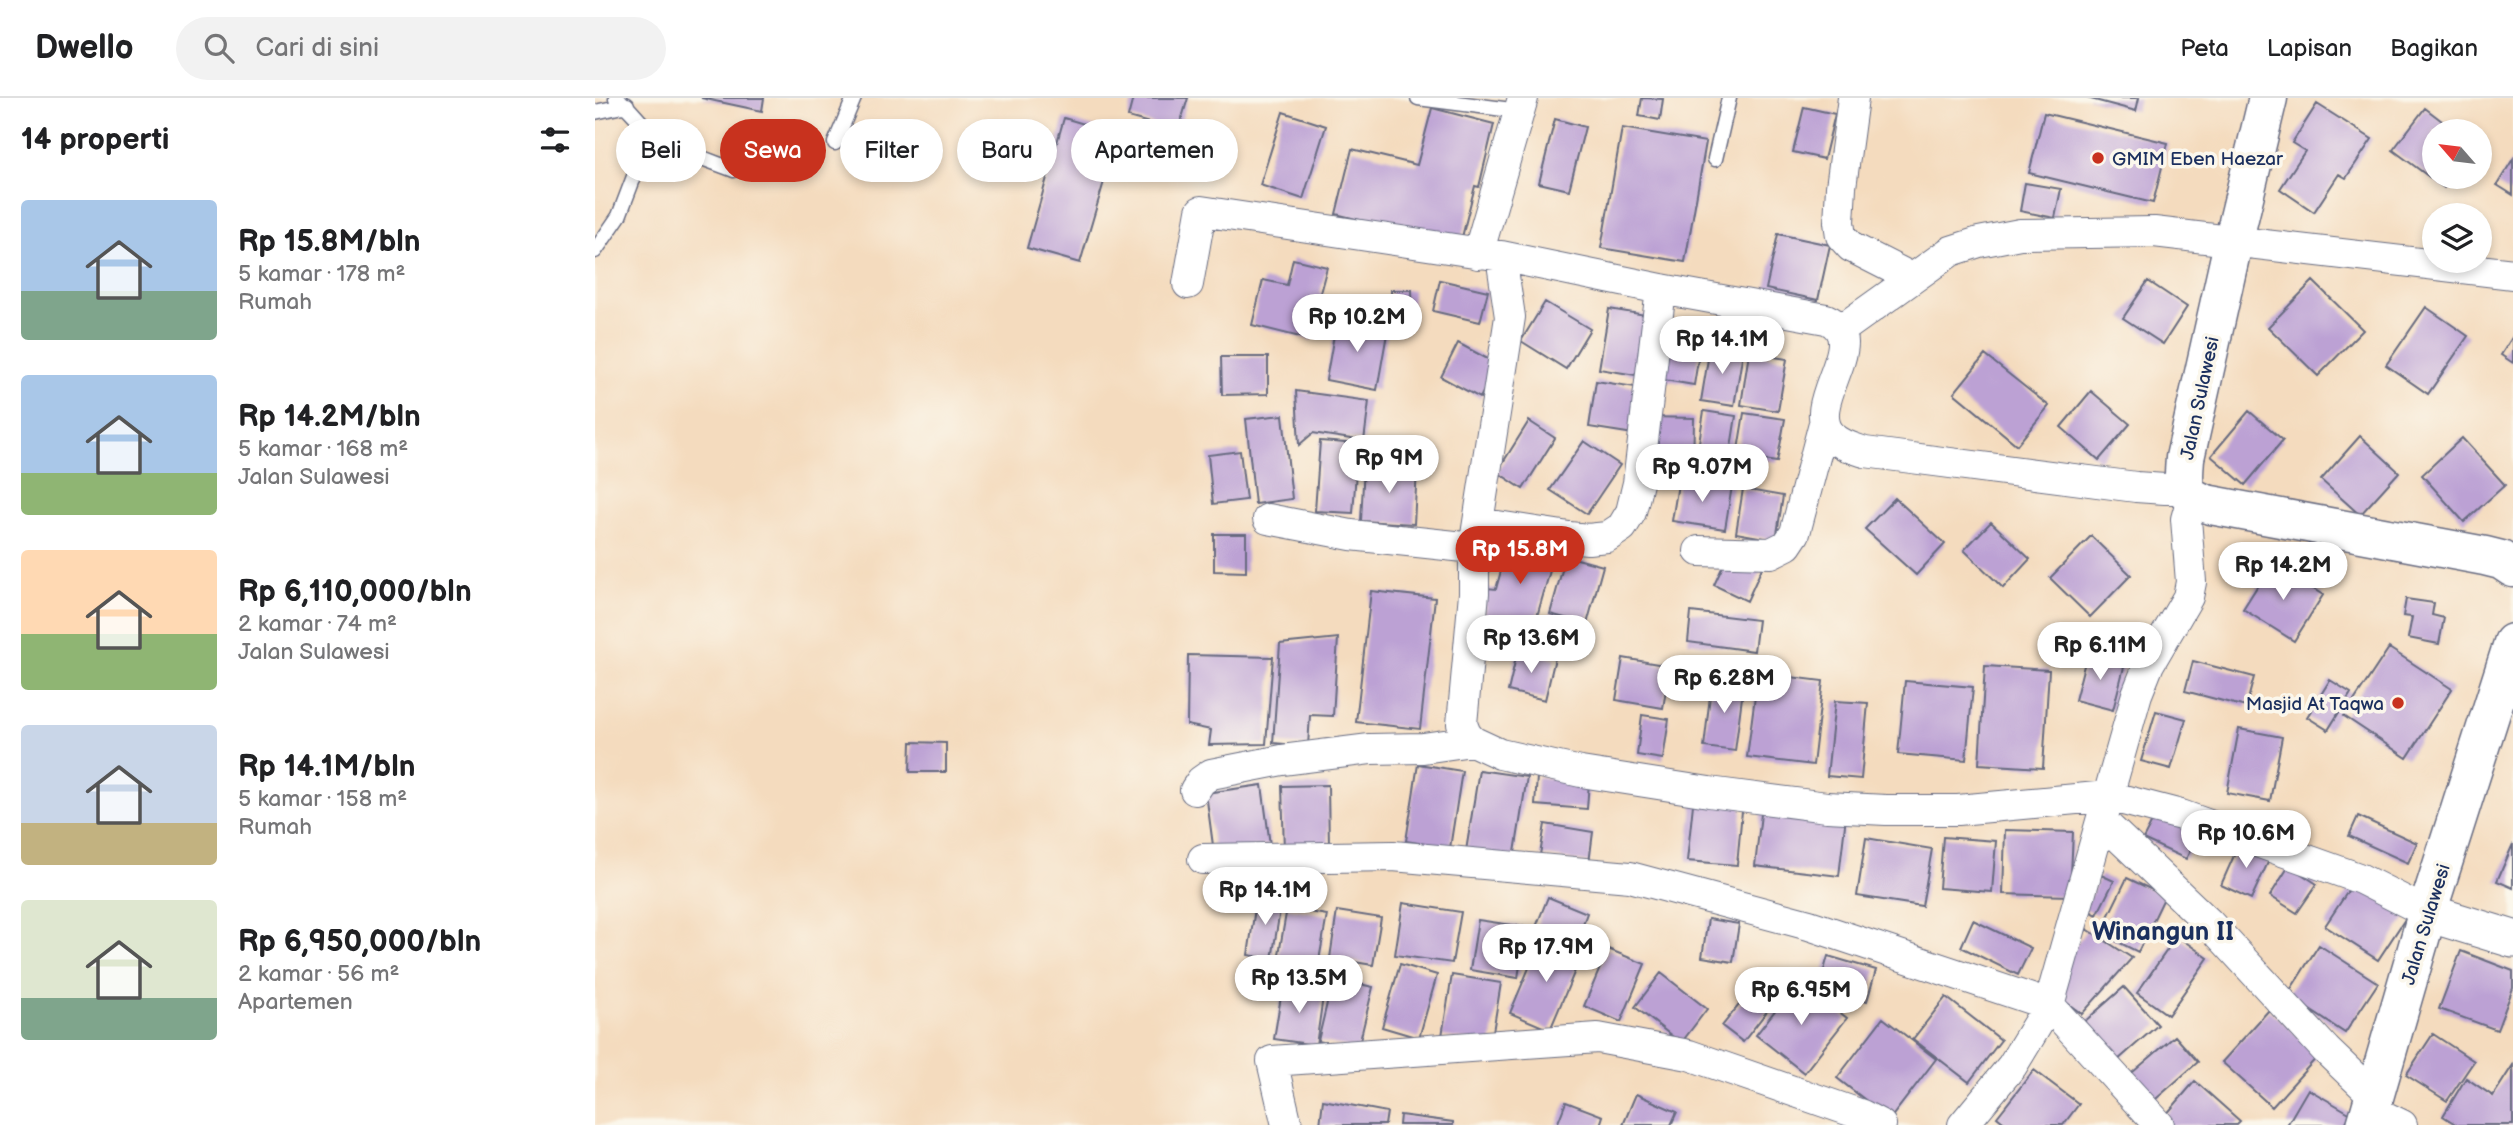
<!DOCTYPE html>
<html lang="id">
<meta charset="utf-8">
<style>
:root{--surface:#fff;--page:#f2f2f2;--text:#202124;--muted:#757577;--line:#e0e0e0;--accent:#c8321e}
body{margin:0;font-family:"Balsamiq Sans",sans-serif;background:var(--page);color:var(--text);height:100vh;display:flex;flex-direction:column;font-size:26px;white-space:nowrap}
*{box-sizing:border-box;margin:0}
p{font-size:23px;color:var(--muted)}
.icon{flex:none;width:38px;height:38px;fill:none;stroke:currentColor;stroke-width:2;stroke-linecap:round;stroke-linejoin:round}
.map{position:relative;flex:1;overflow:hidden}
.side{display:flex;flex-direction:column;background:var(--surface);width:595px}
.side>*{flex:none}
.banner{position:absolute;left:21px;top:21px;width:665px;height:63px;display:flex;gap:14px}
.needle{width:46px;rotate:298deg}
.buttons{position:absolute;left:1827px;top:21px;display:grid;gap:14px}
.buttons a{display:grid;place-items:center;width:70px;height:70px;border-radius:50%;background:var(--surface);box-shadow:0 4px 10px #0003;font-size:35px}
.price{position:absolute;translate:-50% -60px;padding:0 16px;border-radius:24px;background:#fff;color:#222;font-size:23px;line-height:46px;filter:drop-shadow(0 2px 4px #0008)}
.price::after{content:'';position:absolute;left:50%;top:42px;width:21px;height:16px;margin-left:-10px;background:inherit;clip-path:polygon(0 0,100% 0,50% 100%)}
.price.selected{background:var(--accent);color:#fff}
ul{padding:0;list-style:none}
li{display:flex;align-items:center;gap:21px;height:175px;padding:0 21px}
li span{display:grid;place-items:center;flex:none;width:196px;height:140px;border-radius:7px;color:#555}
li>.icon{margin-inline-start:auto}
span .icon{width:84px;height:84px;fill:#fffc;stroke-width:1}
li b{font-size:30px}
h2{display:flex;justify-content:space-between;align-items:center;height:84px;padding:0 21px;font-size:30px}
.pill{padding:0 24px;border-radius:32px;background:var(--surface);box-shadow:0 4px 10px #0003;font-size:24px;line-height:63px}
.pill.selected{background:var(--accent);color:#fff}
header{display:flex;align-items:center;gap:42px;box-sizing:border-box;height:98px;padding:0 35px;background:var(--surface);border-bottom:2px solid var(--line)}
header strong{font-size:33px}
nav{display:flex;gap:38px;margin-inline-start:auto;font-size:24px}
.search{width:490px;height:63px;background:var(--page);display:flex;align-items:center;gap:18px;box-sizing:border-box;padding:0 24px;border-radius:38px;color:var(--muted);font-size:26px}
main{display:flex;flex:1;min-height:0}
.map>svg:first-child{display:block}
.building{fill:#bca1d4}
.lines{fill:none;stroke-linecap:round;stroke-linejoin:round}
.service-casing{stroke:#676b80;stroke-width:17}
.minor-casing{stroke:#676b80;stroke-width:32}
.tertiary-casing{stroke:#676b80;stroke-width:39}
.secondary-casing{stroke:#676b80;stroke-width:41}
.service{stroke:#fff;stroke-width:14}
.minor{stroke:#fff;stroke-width:30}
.tertiary{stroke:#fff;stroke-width:37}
.secondary{stroke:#fff;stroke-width:38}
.poi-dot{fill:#c8321e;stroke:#fbf7ec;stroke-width:2.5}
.labels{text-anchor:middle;stroke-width:7;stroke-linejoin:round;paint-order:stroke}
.poi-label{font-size:19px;fill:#1b2f5e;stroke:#fbf7ec;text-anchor:start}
.street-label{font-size:19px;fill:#1b2f5e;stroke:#fbf7ec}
.district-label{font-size:26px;font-weight:bold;fill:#1b2f5e;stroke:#fbf7ec}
</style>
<header>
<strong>Dwello</strong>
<div class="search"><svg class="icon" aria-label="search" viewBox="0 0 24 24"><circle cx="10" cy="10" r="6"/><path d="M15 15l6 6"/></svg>Cari di sini</div>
<nav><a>Peta</a><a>Lapisan</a><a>Bagikan</a></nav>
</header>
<main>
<section class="side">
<h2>14 properti<svg class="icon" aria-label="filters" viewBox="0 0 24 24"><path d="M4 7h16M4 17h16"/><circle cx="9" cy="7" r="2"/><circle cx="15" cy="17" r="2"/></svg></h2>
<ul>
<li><span style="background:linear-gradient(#a9c7e8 65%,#7fa58c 0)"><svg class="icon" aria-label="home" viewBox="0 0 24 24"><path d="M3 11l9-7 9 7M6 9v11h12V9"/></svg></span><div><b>Rp 15.8M/bln</b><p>5 kamar · 178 m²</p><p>Rumah</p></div></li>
<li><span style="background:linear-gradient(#a9c7e8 70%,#8fb573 0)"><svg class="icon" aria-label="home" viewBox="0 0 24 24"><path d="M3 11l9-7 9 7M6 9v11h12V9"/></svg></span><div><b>Rp 14.2M/bln</b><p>5 kamar · 168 m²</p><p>Jalan Sulawesi</p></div></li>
<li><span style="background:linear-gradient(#ffd9b3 60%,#8fb573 0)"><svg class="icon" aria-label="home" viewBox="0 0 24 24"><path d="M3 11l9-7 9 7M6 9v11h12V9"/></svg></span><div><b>Rp 6,110,000/bln</b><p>2 kamar · 74 m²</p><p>Jalan Sulawesi</p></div></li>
<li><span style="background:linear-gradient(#c9d6e8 70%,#c2b280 0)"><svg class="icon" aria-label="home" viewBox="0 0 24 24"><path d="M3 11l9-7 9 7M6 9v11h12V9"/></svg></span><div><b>Rp 14.1M/bln</b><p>5 kamar · 158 m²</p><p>Rumah</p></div></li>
<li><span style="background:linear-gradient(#dfe7d0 70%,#7fa58c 0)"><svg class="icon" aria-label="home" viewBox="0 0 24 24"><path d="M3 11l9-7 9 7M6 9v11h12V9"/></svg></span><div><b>Rp 6,950,000/bln</b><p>2 kamar · 56 m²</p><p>Apartemen</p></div></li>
</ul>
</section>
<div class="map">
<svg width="1918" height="1027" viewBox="0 0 1918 1027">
<rect width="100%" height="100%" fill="#fbf7ec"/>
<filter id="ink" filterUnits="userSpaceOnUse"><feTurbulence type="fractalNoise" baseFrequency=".0143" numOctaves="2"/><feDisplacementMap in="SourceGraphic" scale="14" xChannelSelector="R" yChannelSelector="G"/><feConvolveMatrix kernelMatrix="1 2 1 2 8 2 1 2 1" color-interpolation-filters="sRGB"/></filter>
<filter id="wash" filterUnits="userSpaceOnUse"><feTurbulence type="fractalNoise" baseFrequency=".00686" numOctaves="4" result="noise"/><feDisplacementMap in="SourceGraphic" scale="28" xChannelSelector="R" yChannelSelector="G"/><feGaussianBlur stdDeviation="1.57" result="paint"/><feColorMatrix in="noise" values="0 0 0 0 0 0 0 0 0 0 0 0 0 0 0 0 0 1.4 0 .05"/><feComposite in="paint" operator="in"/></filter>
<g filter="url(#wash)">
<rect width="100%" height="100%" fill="#f4dbbe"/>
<g id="blocks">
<path class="building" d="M106,0H169L167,13Z
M538,0H593L583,33L533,19Z
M1047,0L1068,1L1065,22L1044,18Z
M1492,0H1544L1541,13Z
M1722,6L1777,41L1751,80L1744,76L1719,114L1685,91L1710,53L1697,45Z
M1209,9L1240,16L1229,61L1198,54Z
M837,10L899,26L884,89L880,88L865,147L741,116L757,51L822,67Z
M1830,10L1860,33H1839V79H1858L1849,90L1798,52Z
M688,14L731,28L708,101L665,87Z
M1449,15L1573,45L1558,105L1434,75Z
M469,20L523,36L485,165L432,150Z
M960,21L990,29L974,92L944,85Z
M1027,30L1111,44L1090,164L1006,150Z
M1918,61V97L1902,87Z
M1430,85L1466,91L1460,120L1425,113Z
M1183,136L1235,147L1223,202L1171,191Z
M698,161L732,169L725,195L728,196L717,242L657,227L668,182L692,187Z
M845,182L893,193L885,224L838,213Z
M1553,183L1592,209L1568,246L1528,220Z
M1718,183L1768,232L1723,278L1673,229Z
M796,192H817L818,223L797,224Z
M950,204L995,231L971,271L926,243Z
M1831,209L1873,238L1833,296L1791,267Z
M1014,211L1057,218L1047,278L1004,271Z
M742,220L793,230L782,292L731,282Z
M1071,225L1108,231L1099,287L1063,281Z
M1918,238V265L1906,257Z
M863,245L902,266L885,300L846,279Z
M1115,249L1148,254L1139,308L1106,303Z
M1154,255L1192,261L1183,313L1146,307Z
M1390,257L1454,308L1422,347L1359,295Z
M626,259H673V296L627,297Z
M1001,283L1047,290L1039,336L994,329Z
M701,293L774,303L769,343L718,335L704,347Z
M1496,293L1535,326L1504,362L1466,329Z
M1109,313L1141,318L1131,381L1099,376Z
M1654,313L1688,342L1650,387L1616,358Z
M1149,315L1190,321L1182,364L1142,358Z
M688,317L697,401L660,406L651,321Z
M1054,319L1099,320L1098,373L1053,372Z
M934,323L960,340L928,391L902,374Z
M1765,338L1804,374L1765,417L1726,382Z
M1867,340L1910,387L1869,424L1827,377Z
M725,343L763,346L758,415L720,413Z
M989,343L1025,367L992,416L955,392Z
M645,353L651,402L618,406L613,357Z
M769,368L822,371L819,426L766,423Z
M1084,380L1137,388L1130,431L1077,423Z
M1148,391L1188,398L1181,442L1141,435Z
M1300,400L1350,446L1321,477L1270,431Z
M1396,424L1435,461L1408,490L1369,452Z
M619,436H651V474L619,473Z
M916,437L964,441L935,543L916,534L887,532L892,490L901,491Z
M1496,438L1536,477L1495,519L1455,480Z
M1134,455L1167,470L1152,503L1119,487Z
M971,458L1008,468L992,526L955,516Z
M1677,465L1728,497L1699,543L1648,511Z
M776,493L840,500L825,631L761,624Z
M1811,501L1839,505L1837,517L1849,520L1844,546L1813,540L1817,519L1808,518Z
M1096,514L1163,522L1159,553L1093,544Z
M743,540L738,618L715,617L713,648L678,645L685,546Z
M1794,550L1857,591L1812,660L1749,618Z
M923,551L960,560L950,602L913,593Z
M1492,556L1530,565L1518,612L1480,602Z
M593,557L678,559L671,646L614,647L616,632L592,627Z
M1028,560L1075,568L1068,610L1021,602Z
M1598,563L1659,579L1651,609L1590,593Z
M1390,568L1454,572L1448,670L1384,666Z
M1163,575L1228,583L1218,667L1152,659Z
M1117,581L1149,584L1140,653L1109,649Z
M1735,582L1756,595L1733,632L1712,619Z
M1310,583L1378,589L1371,662L1303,656Z
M1240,603L1273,605L1266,681L1232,678Z
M1561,613L1591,621L1576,671L1546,663Z
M1047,617L1074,621L1068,661L1042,657Z
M1644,631L1687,639L1675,703L1632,695Z
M316,644L351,645V674H315Z
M823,666L867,673L855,750L811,743Z
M884,672L932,679L918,767L870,759Z
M942,679L994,683L992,711L940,707Z
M667,687L675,747L619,755L611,695Z
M733,687L734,750L689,751L687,688Z
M1099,697L1148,702L1142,767L1092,763Z
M1167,707L1251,718L1244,778L1160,768Z
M1562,714L1604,735L1591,761L1548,741Z
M1763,718L1822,745L1813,765L1754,738Z
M950,726L998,734L994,765L945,757Z
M1410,732L1478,734L1475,798L1408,796Z
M1348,739L1401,743L1397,794L1344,790Z
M1271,740L1337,751L1327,808L1262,798Z
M1645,744L1676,758L1656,801L1626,787Z
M1918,746V790L1902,783Z
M1694,768L1722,786L1702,815L1675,798Z
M1506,777L1519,783L1502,817L1489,810Z
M1532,780L1570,798L1543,854L1505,835Z
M1759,784L1812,818L1783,862L1730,828Z
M662,797L687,800L677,861L653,857Z
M953,799L992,815L981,845L941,829Z
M808,805L866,814L857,865L800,857Z
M692,810L732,817L720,885L680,879Z
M742,813L786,820L778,867L735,860Z
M1113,821L1144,826L1138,864L1107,859Z
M883,822L931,829L923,880L875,872Z
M1378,822L1436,850L1423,877L1366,849Z
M1492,831L1537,860L1487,916L1460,896L1475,855Z
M1582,838L1613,860L1573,917L1542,895Z
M947,839L987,856L955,932L915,915Z
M1724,847L1783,885L1750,935L1692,897Z
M1013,851L1050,866L1026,924L989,908Z
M1866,853L1918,873V890L1902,932L1844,911Z
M1233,858L1281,872L1272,903L1224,890Z
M805,866L842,877L824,940L787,929Z
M1066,875L1112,911L1086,945L1040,909Z
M857,877L906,885L896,946L847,938Z
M738,880L778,889L763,951L723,943Z
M1203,883L1252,920L1209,975L1161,937Z
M688,886L729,892L721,947L679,941Z
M1160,887L1180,903L1148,944L1127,928Z
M1529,889L1563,927L1515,969L1481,931Z
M1351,899L1406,942L1374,984L1318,941Z
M1674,912L1724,957L1677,1009L1627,964Z
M1288,920L1341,961L1295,1021L1242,980Z
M1838,936L1879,963L1852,1003L1811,977Z
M1580,938L1603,964L1554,1007L1531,980Z
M1918,967V1027H1862L1848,1018L1871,980L1898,998Z
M1439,972L1484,1006L1468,1027H1412L1402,1019Z
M1600,983L1645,1023L1641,1027H1566L1564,1025Z
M1713,991L1756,1016L1749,1027H1692Z
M1041,996L1082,1014L1076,1027H1028Z
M728,1002L792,1014L790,1027H725Z
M971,1004L1008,1018L1005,1027H962Z
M805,1017L858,1024V1027H804Z"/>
</g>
</g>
<g filter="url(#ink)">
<use href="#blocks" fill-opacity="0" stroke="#676b80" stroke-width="2"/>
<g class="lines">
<g class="service-casing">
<path id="service" d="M21,0C35,9 41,21 53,31C76,51 111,61 139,72
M823,0L924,13
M0,14L32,7
M240,45L259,0
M1120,61L1134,0
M0,153L24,118L40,76L53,31"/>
</g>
<g class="minor-casing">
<path id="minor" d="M1258,0L1246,89L1244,124L1246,138L1256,149L1317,180
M883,156L928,0
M906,158L915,219L879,450V495L867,626L871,636L877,643L905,656L986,674L1114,694L1232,709L1291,712H1363L1513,698L1586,717L1766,781L1833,815
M593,186L606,113L906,158L1066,191L1231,221C1279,241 1207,305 1236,337C1245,347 1258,350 1270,354L1541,389L1570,391L1589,389
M1247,231L1356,153L1384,144L1425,136L1559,134L1918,176
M673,421L756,437L879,450
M883,425L974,439L993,441L1012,439L1027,429L1036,414L1043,385L1066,191
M1104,453L1176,455L1192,447L1200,435L1229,325
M600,692L606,683L616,676L687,662L775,651L828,650L877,643
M1507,723L1613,824L1731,952L1780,999
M608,761L798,758L1035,779L1214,827L1454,907L1564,1027
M1776,1012L1807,1027
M692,1027L677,963L1003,940L1094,957L1267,1017L1286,1027
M1368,1027L1417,968L1454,907L1542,596L1554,566L1593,499L1596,484L1591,421L1597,400"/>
</g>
<g class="tertiary-casing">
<path id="tertiary" d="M1833,815L1918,841"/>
</g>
<g class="secondary-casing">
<path id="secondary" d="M1673,0L1638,145L1590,360C1588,388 1586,399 1616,407L1890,458L1906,462L1918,470
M1771,1027L1837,799L1918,545"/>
</g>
<use href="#service" class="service"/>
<use href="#minor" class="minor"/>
<use href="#tertiary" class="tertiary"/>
<use href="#secondary" class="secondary"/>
</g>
</g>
<g class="poi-dot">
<circle cx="1503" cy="60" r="7"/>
<circle cx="1803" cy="605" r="7"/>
</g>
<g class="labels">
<g class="poi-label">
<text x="1517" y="67">GMIM Eben Haezar</text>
<text x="1789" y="612" text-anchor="end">Masjid At Taqwa</text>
</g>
<g class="street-label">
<text transform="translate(1604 300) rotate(-78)" y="7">Jalan Sulawesi</text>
<text transform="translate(1830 826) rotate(-73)" y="7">Jalan Sulawesi</text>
</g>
<g class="district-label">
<text x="1568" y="842">Winangun II</text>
</g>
</g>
</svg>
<div class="buttons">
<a><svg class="needle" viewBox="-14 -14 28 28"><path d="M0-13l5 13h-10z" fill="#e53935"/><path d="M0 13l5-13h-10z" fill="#757577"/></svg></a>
<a><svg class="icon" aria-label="layers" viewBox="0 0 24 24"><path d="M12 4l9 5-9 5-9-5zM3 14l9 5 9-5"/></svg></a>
</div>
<b class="price" style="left:762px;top:256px">Rp 10.2M</b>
<b class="price" style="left:1127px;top:278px">Rp 14.1M</b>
<b class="price" style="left:794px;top:397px">Rp 9M</b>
<b class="price" style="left:1107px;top:406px">Rp 9.07M</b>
<b class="price selected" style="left:925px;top:488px">Rp 15.8M</b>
<b class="price" style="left:1688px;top:504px">Rp 14.2M</b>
<b class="price" style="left:936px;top:577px">Rp 13.6M</b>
<b class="price" style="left:1505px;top:584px">Rp 6.11M</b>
<b class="price" style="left:1129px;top:617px">Rp 6.28M</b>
<b class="price" style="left:1651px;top:772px">Rp 10.6M</b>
<b class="price" style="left:670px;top:829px">Rp 14.1M</b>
<b class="price" style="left:951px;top:886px">Rp 17.9M</b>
<b class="price" style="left:704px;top:917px">Rp 13.5M</b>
<b class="price" style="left:1206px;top:929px">Rp 6.95M</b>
<div class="banner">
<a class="pill">Beli</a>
<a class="pill selected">Sewa</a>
<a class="pill">Filter</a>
<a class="pill">Baru</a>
<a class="pill">Apartemen</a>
</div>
</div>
</main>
